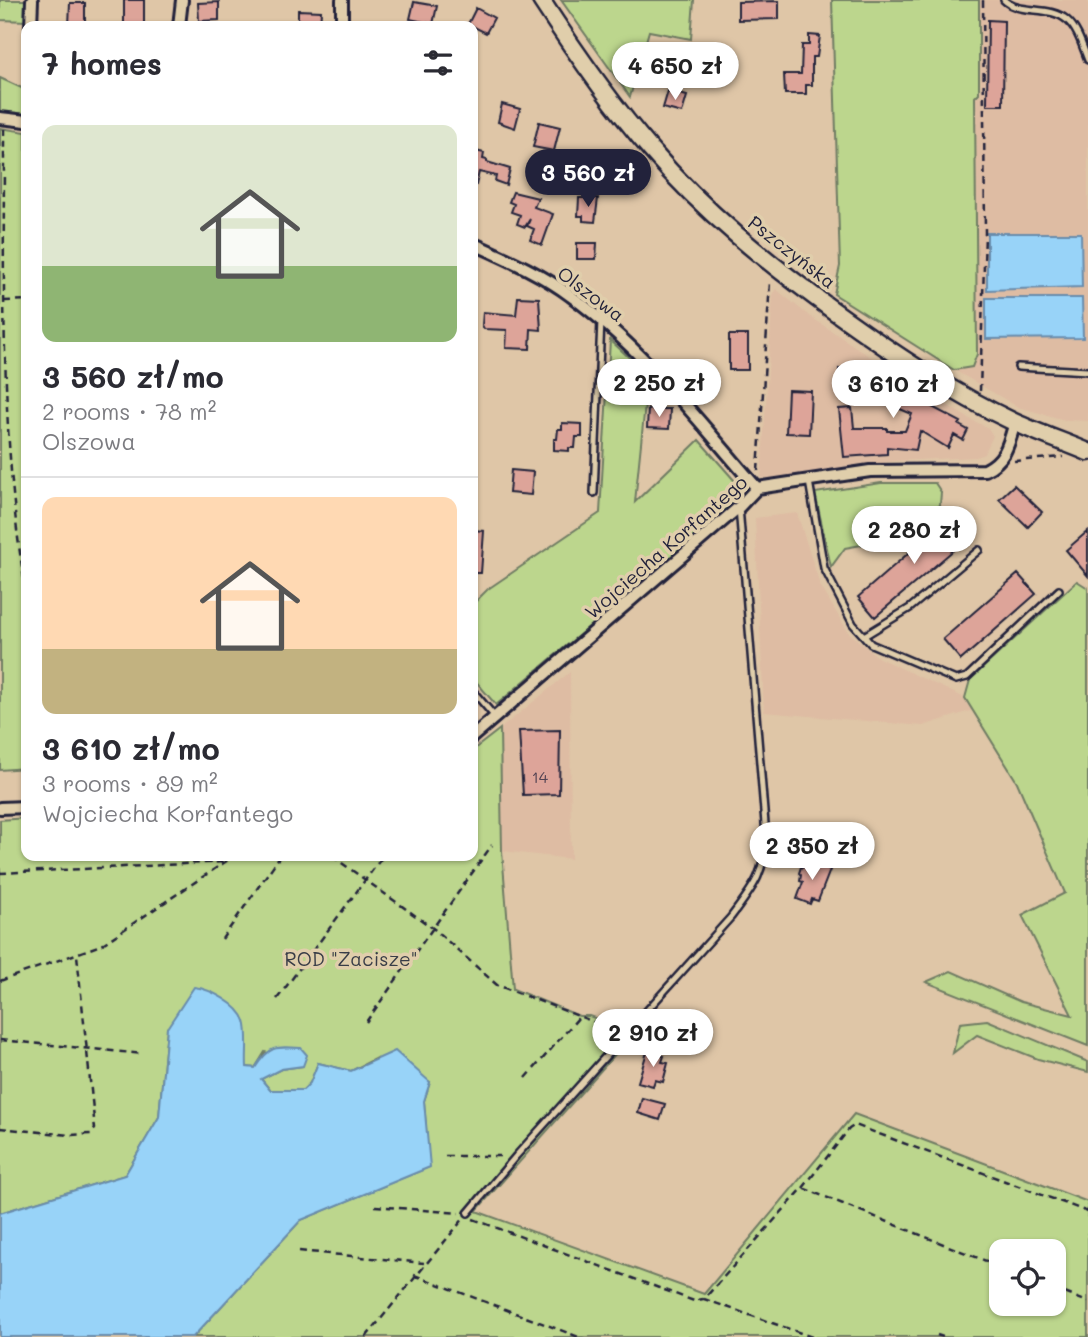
<!DOCTYPE html>
<meta charset="utf-8">
<style>
:root{--surface:#fff;--page:#f7f7f7;--text:#2b2b33;--muted:#7c7c81;--line:#e1e1e2;--accent:#22223b}
body{margin:0;font-family:Mali,sans-serif;background:var(--page);color:var(--text);height:100vh;display:flex;flex-direction:column;font-size:26px;white-space:nowrap}
*{box-sizing:border-box;margin:0}
p{font-size:23px;color:var(--muted)}
.icon{flex:none;width:38px;height:38px;fill:none;stroke:currentColor;stroke-width:2;stroke-linecap:round;stroke-linejoin:round}
.map{position:relative;flex:1;overflow:hidden}
.drawer{position:absolute;left:21px;top:21px;width:457px;height:840px;display:flex;flex-direction:column;background:var(--surface);border-radius:14px;box-shadow:0 2px 5px #0004}
.drawer>*{flex:none}
.fabs{position:absolute;left:989px;top:1239px;display:grid;gap:14px}
.fabs a{display:grid;place-items:center;width:77px;height:77px;border-radius:14px;background:var(--surface);box-shadow:0 2px 5px #0004;font-size:35px}
.price{position:absolute;translate:-50% -60px;padding:0 16px;border-radius:24px;background:#fff;color:#222;font-size:23px;line-height:46px;filter:drop-shadow(0 2px 4px #0008)}
.price::after{content:'';position:absolute;left:50%;top:42px;width:21px;height:16px;margin-left:-10px;background:inherit;clip-path:polygon(0 0,100% 0,50% 100%)}
.price.active{background:var(--accent);color:#fff}
ul{padding:0;list-style:none}
li{display:grid;align-content:center;gap:14px;height:371px;padding:0 21px}
li+li{border-top:2px solid var(--line)}
li span{display:grid;place-items:center;height:217px;border-radius:14px;color:#555}
li>.icon{margin-inline-start:auto}
span .icon{width:126px;height:126px;fill:#fffc;stroke-width:1}
li b{font-size:30px}
h2{display:flex;justify-content:space-between;align-items:center;height:84px;padding:0 21px;font-size:30px}
.map>svg:first-child{display:block}
.built{fill:#debca3}
.green{fill:#bcd68d;stroke:#6f7c64;stroke-width:2;fill-rule:evenodd}
.water{fill:#98d3f8;stroke:#698cac;stroke-width:2}
.building{fill:#dda499;stroke:#22223b;stroke-width:2}
.lines{fill:none;stroke-linecap:round;stroke-linejoin:round}
.lane-casing{stroke:#22223b;stroke-width:10}
.street-casing{stroke:#22223b;stroke-width:16}
.secondary-casing{stroke:#22223b;stroke-width:21}
.path{stroke:#22223b;stroke-width:2.5;stroke-dasharray:7 5;stroke-linecap:butt}
.lane{stroke:#e0ceab;stroke-width:5}
.street{stroke:#e0ceab;stroke-width:10}
.secondary{stroke:#e0ceab;stroke-width:16}
.labels{text-anchor:middle;stroke-width:7;stroke-linejoin:round;paint-order:stroke}
.number-label{font-size:16px;fill:#514252}
.street-label{font-size:19px;fill:#22223b;stroke:#e0ceab}
.park-label{font-size:19px;fill:#393d47;stroke:#e0ceab}
</style>
<div class="map">
<svg width="1088" height="1337" viewBox="0 0 1088 1337">
<rect width="100%" height="100%" fill="#dfc6a7"/>
<filter id="ink" filterUnits="userSpaceOnUse"><feTurbulence type="fractalNoise" baseFrequency=".0143" numOctaves="2"/><feDisplacementMap in="SourceGraphic" scale="14" xChannelSelector="R" yChannelSelector="G"/><feConvolveMatrix kernelMatrix="1 2 1 2 8 2 1 2 1" color-interpolation-filters="sRGB"/></filter>
<g filter="url(#ink)">
<path class="built" d="M979,0H1088V421L1065,420L1018,407L954,370L972,367L978,356L976,98L981,94Z
M776,289L808,315L887,368L968,418L988,428L993,436L984,454L976,457L896,461L769,479L761,478L773,293Z
M797,513L820,585L848,632L879,658L965,698L973,710L923,726L764,712L755,518Z
M570,672L571,859L502,851L500,729Z"/>
<path class="green" d="M0,0H27V21L0,20Z
M561,0H694L691,39L649,31L630,97Z
M832,0H979V93L975,97L977,354L972,367L954,370L834,294L840,266Z
M0,78L26,90V117L0,114Z
M0,128L26,132V768L0,770Z
M610,340L648,375L635,502L699,440L741,488L730,508L496,705L473,678V604L488,589L600,513Z
M881,483H935L941,492L940,505L889,550L872,543L845,548L831,567L815,493Z
M1077,581L1088,588V1046L926,982L951,971L1021,1002L1072,1015L1022,915L1065,893L1017,782L965,698L970,680Z
M500,729L502,851L513,989L579,1016H589L635,1032L476,1211L704,1294L854,1114L1088,1202V1337H193L301,1220L429,1167L424,1101L430,1082L376,1058L351,1071L318,1063L310,1083L303,1090H270L261,1079L281,1069L303,1066L265,1052L255,1068L247,1067L167,1028L159,1117L125,1175L0,1213V820L26,818V856H472L473,750ZM1001,1251H1054V1304H1001Z
M987,1020L1088,1062V1072L1038,1059L977,1035L953,1053L960,1023Z"/>
<path class="water" d="M987,233H1081L1082,287L987,290Z
M986,298H1082L1083,338L986,339Z
M194,987C210,989 239,1004 245,1021C249,1033 246,1054 247,1067L255,1068C269,1046 275,1046 301,1048L307,1055L303,1066L281,1069L261,1079L270,1090H303L310,1083L318,1063L351,1071L395,1051L430,1082L424,1101L430,1167L301,1220L193,1337H0V1213L125,1175L159,1117L167,1028Z"/>
<path class="building" d="M124,0H144V26H124Z
M779,1V19L738,20V2Z
M219,2V20L199,21L198,3Z
M414,2L437,6L433,24L410,19Z
M70,3H85V26H69Z
M476,8L494,18L486,33L468,24Z
M298,10L321,11L320,26H298Z
M988,20L1004,21L1003,105H987Z
M809,35L820,36L817,57H812V85H806V94H785L784,74H801L802,45H809Z
M668,91L687,96L682,113L663,108Z
M502,104L520,109L515,128L498,122Z
M539,122L560,127L554,151L533,147Z
M472,150L484,153L483,159L487,160V162L510,169L506,185L495,181L496,176L479,172L476,185H472Z
M513,192L538,198L534,207L553,214L542,245L530,240L534,229L527,226L530,219L525,227L517,224L520,215L511,212L514,204L509,202Z
M579,198H598L595,222L583,221V216H578Z
M577,243H597L596,259H577Z
M518,297L539,298L541,330L531,329L530,349L506,348L507,330L484,329L482,325L483,312L516,315Z
M729,335H748V370H729Z
M839,369L881,380L961,422L959,425L968,430L963,440L954,435L948,448L920,431L916,450L887,447V454L844,457L839,409L852,408L854,428H887V431H905L912,414L839,383Z
M788,390L811,391L809,434L786,433Z
M648,409H670L669,429L647,428Z
M562,423L582,424V437H576L575,448H569V451L554,450V439H557L558,429H562Z
M511,470L533,472L531,495L509,493Z
M1014,485L1042,512L1028,527L999,499Z
M951,516L969,537L875,617L858,597Z
M472,530L484,531L481,573H472Z
M1088,531V576L1066,550Z
M1018,574L1036,594L961,660L943,639Z
M560,730L559,794L523,795L519,731Z
M817,862L830,870L818,901L812,899L810,904L797,899L803,882L800,881L801,875L799,873L801,867Z
M647,1052L664,1056L662,1062L668,1063L663,1082L655,1080L653,1086L638,1082Z
M642,1098L665,1104L660,1120L638,1113Z"/>
<g class="lines">
<g class="lane-casing">
<path id="lane" d="M1004,0C1019,15 1050,5 1067,20C1078,29 1083,48 1088,60
M1018,367L1088,371
M809,481L824,568L853,624L871,644L956,680L967,677L1059,590
M594,493L601,320
M864,636L910,608L979,550
M472,690L495,717
M468,1213L516,1156L731,917C754,886 764,876 766,836L739,507"/>
</g>
<g class="street-casing">
<path id="street" d="M31,26L32,0
M179,26L182,0
M342,26V0
M0,118L26,121
M472,243C505,258 542,274 571,296C643,348 699,422 757,488
M472,737L739,507L757,488L870,471L985,470C1006,460 1009,443 1015,422
M0,808L26,807"/>
</g>
<g class="secondary-casing">
<path id="secondary" d="M541,0C575,52 610,103 651,150C704,212 768,263 834,311C891,352 950,392 1014,422C1038,433 1064,442 1088,452"/>
</g>
<path class="path" d="M4,129C4,276 0,446 26,590
M4,301L26,300
M980,391L985,233L983,0
M1014,461L1063,457
M758,471L770,282
M332,856L434,929L497,985L618,1031
M0,873L225,862
M222,939L280,856
M0,981L101,945L234,856
M277,999L383,856
M366,1022L492,845
M0,1040L143,1054
M526,1078L579,1017
M0,1128L70,1135L91,1134L95,1129L77,955
M445,1156H505
M803,1188L849,1129L855,1125L1088,1212
M375,1206L459,1213
M473,1219L694,1301L703,1299
M299,1251L424,1263
M414,1275L579,1337
M1054,1289L1088,1302
M937,1335L943,1337
M366,1337L464,1218
M812,1337L704,1299L803,1188L1001,1267"/>
<use href="#lane" class="lane"/>
<use href="#street" class="street"/>
<use href="#secondary" class="secondary"/>
</g>
</g>
<g class="labels">
<g class="number-label">
<text x="540" y="783">14</text>
</g>
<g class="street-label">
<text transform="translate(792 252) rotate(38)" y="7">Pszczyńska</text>
<text transform="translate(591 294) rotate(37)" y="7">Olszowa</text>
<text transform="translate(666 547) rotate(-41)" y="7">Wojciecha Korfantego</text>
</g>
<g class="park-label">
<text x="351" y="966">ROD "Zacisze"</text>
</g>
</g>
</svg>
<div class="fabs">
<a><svg class="icon" aria-label="locate" viewBox="0 0 24 24"><circle cx="12" cy="12" r="6"/><path d="M12 2v4M12 18v4M2 12h4M18 12h4"/></svg></a>
</div>
<b class="price" style="left:675px;top:102px">4 650 zł</b>
<b class="price active" style="left:588px;top:209px">3 560 zł</b>
<b class="price" style="left:659px;top:419px">2 250 zł</b>
<b class="price" style="left:893px;top:420px">3 610 zł</b>
<b class="price" style="left:914px;top:566px">2 280 zł</b>
<b class="price" style="left:812px;top:882px">2 350 zł</b>
<b class="price" style="left:653px;top:1069px">2 910 zł</b>
<section class="drawer">
<h2>7 homes<svg class="icon" aria-label="filters" viewBox="0 0 24 24"><path d="M4 7h16M4 17h16"/><circle cx="9" cy="7" r="2"/><circle cx="15" cy="17" r="2"/></svg></h2>
<ul>
<li><span style="background:linear-gradient(#dfe7d0 65%,#8fb573 0)"><svg class="icon" aria-label="home" viewBox="0 0 24 24"><path d="M3 11l9-7 9 7M6 9v11h12V9"/></svg></span><div><b>3 560 zł/mo</b><p>2 rooms · 78 m²</p><p>Olszowa</p></div></li>
<li><span style="background:linear-gradient(#ffd9b3 70%,#c2b280 0)"><svg class="icon" aria-label="home" viewBox="0 0 24 24"><path d="M3 11l9-7 9 7M6 9v11h12V9"/></svg></span><div><b>3 610 zł/mo</b><p>3 rooms · 89 m²</p><p>Wojciecha Korfantego</p></div></li>
</ul>
</section>
</div>
